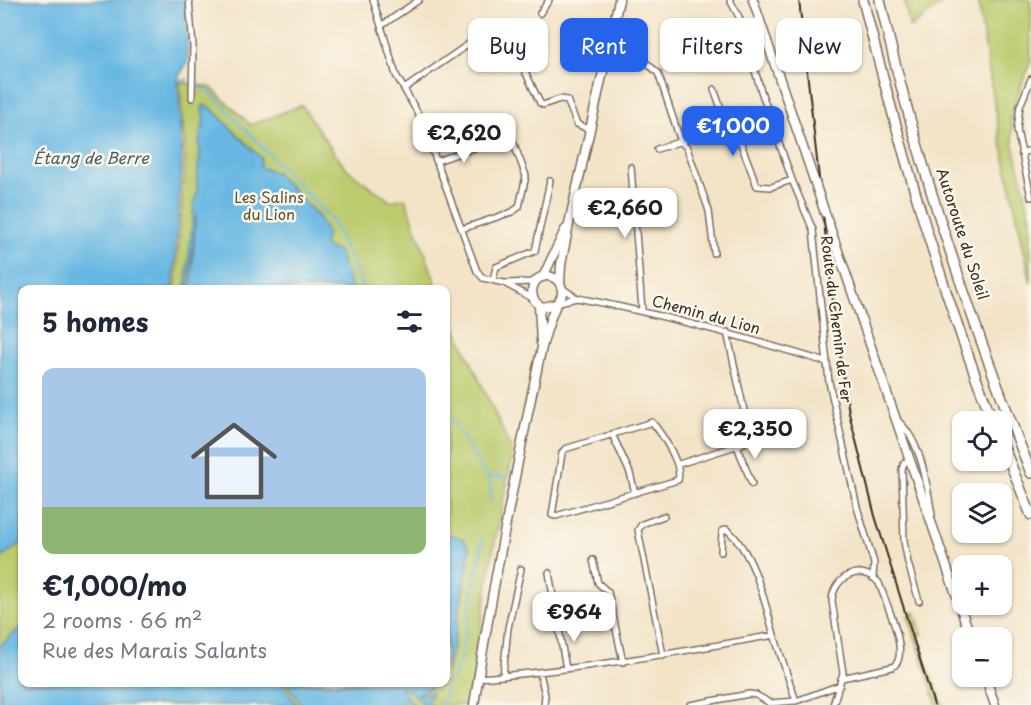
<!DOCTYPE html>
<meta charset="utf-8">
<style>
:root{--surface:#fff;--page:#f2f2f3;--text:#1f2937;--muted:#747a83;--accent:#2563eb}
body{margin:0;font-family:"Playpen Sans",sans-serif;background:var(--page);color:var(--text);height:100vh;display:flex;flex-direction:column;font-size:22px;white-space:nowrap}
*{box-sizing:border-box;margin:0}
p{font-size:20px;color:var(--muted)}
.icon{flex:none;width:33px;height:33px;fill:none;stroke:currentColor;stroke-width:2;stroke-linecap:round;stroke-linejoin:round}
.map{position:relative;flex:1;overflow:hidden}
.sheet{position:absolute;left:18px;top:285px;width:432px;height:402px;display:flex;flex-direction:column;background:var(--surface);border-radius:12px;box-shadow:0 2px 4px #0004}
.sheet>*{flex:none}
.hud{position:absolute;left:468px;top:18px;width:472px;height:54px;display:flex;gap:12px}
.controls{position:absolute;left:952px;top:411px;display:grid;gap:12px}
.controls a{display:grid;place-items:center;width:60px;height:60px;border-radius:12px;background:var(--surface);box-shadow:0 2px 4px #0004;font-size:30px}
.price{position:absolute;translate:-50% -51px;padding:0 14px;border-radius:12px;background:#fff;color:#222;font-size:20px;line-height:39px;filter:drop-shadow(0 2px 3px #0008)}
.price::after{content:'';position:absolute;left:50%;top:36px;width:18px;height:14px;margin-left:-9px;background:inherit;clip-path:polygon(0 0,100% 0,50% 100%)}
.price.selected{background:var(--accent);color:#fff}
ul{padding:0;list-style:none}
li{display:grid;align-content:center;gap:12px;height:318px;padding:0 24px}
li span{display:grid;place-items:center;height:186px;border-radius:12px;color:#555}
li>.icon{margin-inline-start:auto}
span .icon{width:108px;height:108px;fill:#fffc;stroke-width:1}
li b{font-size:26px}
h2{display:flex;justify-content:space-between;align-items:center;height:72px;padding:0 24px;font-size:26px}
.tag{padding:0 21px;border-radius:12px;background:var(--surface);box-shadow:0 2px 4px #0004;font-size:21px;line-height:54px}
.tag.selected{background:var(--accent);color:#fff}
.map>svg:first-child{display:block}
.green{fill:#bccb6e;stroke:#7c7a46;stroke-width:1.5}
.water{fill:#68b8e3;stroke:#527180;stroke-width:1.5}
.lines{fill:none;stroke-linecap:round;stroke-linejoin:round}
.stream{stroke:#68b8e3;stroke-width:2}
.minor-casing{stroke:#7b6b5a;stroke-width:8}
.primary-casing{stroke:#7b6b5a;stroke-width:11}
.motorway-casing{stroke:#7b6b5a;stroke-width:12}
.minor{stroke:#fff;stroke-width:5}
.primary{stroke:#fff;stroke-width:8}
.motorway{stroke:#fff;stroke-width:9}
.rail{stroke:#3b2a1e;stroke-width:2}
.primary-bridge-casing{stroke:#7b6b5a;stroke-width:11;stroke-linecap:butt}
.primary-bridge{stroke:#fff;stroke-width:8}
.labels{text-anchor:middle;stroke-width:5;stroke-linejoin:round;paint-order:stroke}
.park-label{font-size:15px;fill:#5b5232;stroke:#fbf7ec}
.street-label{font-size:15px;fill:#3b2a1e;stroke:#fbf7ec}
.water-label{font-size:16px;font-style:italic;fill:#4b5c63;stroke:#fbf7ec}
</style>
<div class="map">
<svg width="1031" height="705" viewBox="0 0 1031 705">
<rect width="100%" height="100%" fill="#fbf7ec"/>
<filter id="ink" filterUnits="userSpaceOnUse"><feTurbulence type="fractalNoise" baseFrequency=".0167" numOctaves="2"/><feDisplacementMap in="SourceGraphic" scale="12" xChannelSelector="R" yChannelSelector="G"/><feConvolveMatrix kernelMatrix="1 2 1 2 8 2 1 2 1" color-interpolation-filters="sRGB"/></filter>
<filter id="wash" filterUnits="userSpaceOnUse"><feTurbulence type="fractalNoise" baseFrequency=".008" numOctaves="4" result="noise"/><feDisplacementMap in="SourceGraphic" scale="24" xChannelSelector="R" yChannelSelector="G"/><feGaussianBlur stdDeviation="1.35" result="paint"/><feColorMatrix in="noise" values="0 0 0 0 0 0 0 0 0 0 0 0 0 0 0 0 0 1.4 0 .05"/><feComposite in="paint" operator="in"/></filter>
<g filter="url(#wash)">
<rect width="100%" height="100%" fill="#f3e4c8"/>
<path class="green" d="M904,0H946L910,28Z
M979,0H1031V61L1016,98L1011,117L1013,141L1031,219V283L999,132L980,16Z
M180,82L210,87L251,125L302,105L334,153L348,170L390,201L405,198L438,289L175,290L185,160Z
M446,307L513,453L493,551L469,705H0V559L22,542V682H446Z
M915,612L922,634L918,636L929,671L943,705H937L908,615Z"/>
<path class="water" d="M0,0H186L188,61L178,78L182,160L173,289L22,290V542L0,559Z
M204,105L211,108L261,158L260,167L275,172L318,216L327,233L324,244L326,247L337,251L340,255L352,289H191L196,215L188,289H185L195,199L197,193V177L200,153L199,141L204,120L202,109Z
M446,533L464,539L470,549L452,652L446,671Z
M22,626V682L282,683L297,705H0V646Z
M286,683H439L418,694L420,695L432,692L427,704H424L407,689L401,688L414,705H409L404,698L401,701L403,705H302Z"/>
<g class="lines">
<path class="stream" d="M178,78L183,81L188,79
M196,85L210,92L331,219L357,272L362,290
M446,409L486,476L507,478
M488,478L491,486L490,501
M440,705L460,661L483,539"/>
</g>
</g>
<g filter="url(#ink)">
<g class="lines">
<g class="minor-casing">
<path id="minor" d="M189,0L193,46L192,98
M373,0L396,75L420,117L477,271L483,278L504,283L532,298
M730,0L739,17L761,91L792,180L813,230L829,382L857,507L874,563L873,578
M540,13L549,0
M381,26L419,0
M513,46L540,103L543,105L560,99L567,100L577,124L590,130
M648,64L658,73L681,142L687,148L709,211L714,253
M1031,79L1020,106L1017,130L1031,197
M404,89L473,41
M714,89L727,125
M657,149L732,125L736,131L757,186L771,187L792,180
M1021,153L1031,150
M437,161L483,145
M631,167L642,310
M462,229L512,212L519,207L526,176L508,128
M493,280L496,267L535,251L550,181
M506,283L535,282
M577,298C662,314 744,337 826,362
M559,302L577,298L562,288
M898,421C922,442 927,485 932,515
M652,422C662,434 683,465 678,480L556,516L552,515L562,453L565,449Z
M612,434L630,473L635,493
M737,446L752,484
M909,460L904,463L902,469L904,541L908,563L919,601
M679,464L742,444L750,438L727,332
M721,552L722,531L726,529C754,551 765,603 774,635
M593,560L598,583L608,592L623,662
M549,573L566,669
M663,655L638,530L642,524L664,516
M540,673L545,695L544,705
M503,676L508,628L521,569
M478,678C578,670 676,653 774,635L796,701L840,685
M690,705L749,694L756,695L770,703L796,701
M833,705L843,673L832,601C833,577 861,562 879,583C884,599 913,658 892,667L842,678"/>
</g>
<g class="primary-casing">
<path id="primary" d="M753,0L814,180
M825,213L971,638
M543,277L565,230
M560,284L561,265L570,219L619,0
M539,305L541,343
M985,676L995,705
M474,705C492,589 515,474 539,360C543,342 548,324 555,307C557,302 563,298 562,291C562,285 558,279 552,277C532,270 524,300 543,307L556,304"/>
</g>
<g class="motorway-casing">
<path id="motorway" d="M863,0C899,143 939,284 993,422
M880,0C916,161 970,319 1031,473
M1002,443L1031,515"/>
</g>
<use href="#minor" class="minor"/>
<use href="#primary" class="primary"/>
<use href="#motorway" class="motorway"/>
<path class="rail" d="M799,0L836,329L849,413L875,516L934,705"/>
<g class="primary-bridge-casing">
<path id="primary-bridge" d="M814,180L825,213"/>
</g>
<use href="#primary-bridge" class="primary-bridge"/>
</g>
</g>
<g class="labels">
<g class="park-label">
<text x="269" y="203">Les Salins<tspan x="269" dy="17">du Lion</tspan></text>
</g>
<g class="street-label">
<text transform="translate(962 234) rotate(72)" y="5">Autoroute du Soleil</text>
<text transform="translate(706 315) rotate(15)" y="5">Chemin du Lion</text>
<text transform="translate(836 319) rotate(83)" y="5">Route du Chemin de Fer</text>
</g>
<g class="water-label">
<text x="91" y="164">Étang de Berre</text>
</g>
</g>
</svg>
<div class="controls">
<a><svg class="icon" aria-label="locate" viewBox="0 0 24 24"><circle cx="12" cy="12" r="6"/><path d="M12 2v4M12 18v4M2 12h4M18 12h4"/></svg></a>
<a><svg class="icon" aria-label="layers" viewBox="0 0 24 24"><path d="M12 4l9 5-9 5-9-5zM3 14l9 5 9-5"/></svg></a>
<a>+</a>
<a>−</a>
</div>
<b class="price selected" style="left:733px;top:157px">€1,000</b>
<b class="price" style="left:464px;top:164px">€2,620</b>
<b class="price" style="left:625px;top:239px">€2,660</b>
<b class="price" style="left:755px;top:460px">€2,350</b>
<b class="price" style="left:574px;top:643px">€964</b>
<div class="hud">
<a class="tag">Buy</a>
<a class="tag selected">Rent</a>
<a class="tag">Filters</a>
<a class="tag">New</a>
</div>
<section class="sheet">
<h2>5 homes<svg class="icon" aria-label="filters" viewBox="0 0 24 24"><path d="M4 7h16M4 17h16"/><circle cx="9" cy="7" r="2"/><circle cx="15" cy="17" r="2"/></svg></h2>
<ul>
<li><span style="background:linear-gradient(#a9c7e8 75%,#8fb573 0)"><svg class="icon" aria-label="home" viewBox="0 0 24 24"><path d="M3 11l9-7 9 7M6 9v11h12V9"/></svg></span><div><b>€1,000/mo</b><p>2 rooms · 66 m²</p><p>Rue des Marais Salants</p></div></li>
</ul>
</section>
</div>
